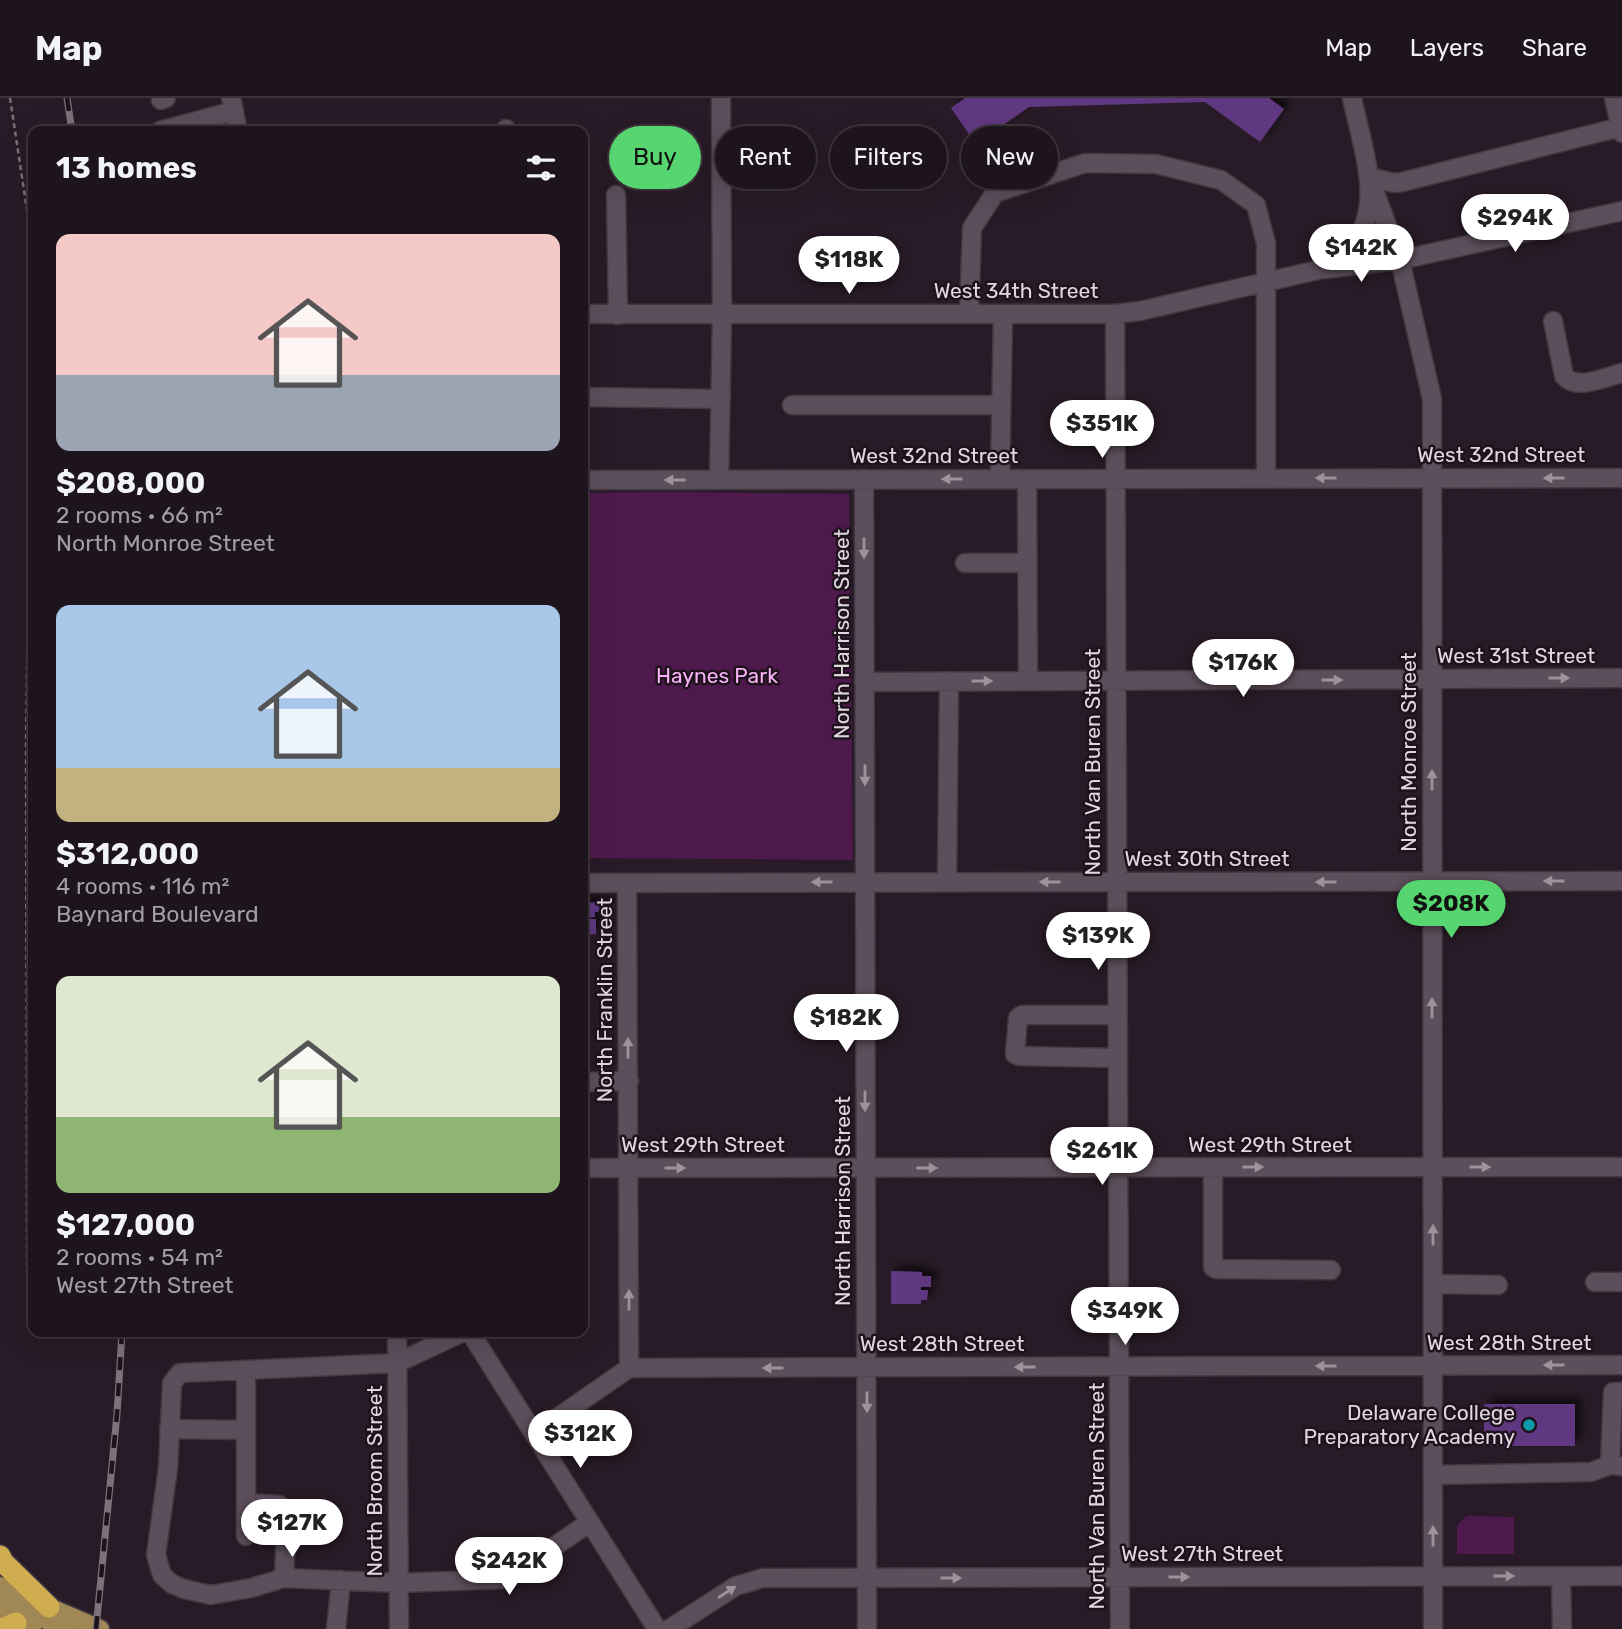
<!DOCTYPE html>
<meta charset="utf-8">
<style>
:root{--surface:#1e141d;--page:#2b212a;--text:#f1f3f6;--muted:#a19ea4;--line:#3c333b;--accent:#57d570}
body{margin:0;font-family:Rubik,sans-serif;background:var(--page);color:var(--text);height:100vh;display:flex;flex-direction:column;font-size:26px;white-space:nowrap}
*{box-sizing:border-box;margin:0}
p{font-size:23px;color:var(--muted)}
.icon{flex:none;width:38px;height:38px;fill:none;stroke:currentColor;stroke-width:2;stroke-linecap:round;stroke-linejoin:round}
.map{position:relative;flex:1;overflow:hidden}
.panel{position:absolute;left:28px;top:28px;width:560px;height:1211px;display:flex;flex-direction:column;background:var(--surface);border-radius:14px;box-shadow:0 7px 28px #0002,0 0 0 2px var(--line)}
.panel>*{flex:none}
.guide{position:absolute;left:609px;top:28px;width:665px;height:63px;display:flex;gap:14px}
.price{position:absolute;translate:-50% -60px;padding:0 16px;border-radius:24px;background:#fff;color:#222;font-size:23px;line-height:46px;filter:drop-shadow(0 2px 4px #0008)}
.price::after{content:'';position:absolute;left:50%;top:42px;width:21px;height:16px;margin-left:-10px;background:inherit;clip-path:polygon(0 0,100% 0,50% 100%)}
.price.active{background:var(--accent);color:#111}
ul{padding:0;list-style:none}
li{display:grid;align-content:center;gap:14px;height:371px;padding:0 28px}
li span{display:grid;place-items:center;height:217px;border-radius:14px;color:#555}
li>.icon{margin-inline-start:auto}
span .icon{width:126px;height:126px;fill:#fffc;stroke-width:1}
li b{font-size:30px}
h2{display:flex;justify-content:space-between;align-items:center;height:84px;padding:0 28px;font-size:30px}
.pill{padding:0 24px;border-radius:32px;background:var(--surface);box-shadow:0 7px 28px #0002,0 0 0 2px var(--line);font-size:24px;line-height:63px}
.pill.active{background:var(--accent);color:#111}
header{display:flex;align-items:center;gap:42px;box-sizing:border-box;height:98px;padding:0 35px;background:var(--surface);border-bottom:2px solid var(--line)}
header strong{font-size:33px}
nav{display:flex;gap:38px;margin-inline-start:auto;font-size:24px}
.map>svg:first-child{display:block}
.green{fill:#4e1a4d}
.building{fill:#603981;filter:url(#shadow)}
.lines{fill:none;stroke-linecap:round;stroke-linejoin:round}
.minor-casing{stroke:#423842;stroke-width:21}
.major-casing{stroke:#423842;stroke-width:21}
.highway-casing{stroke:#423842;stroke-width:24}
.path{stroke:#7b707a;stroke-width:2.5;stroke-dasharray:5 3.5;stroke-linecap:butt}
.minor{stroke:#5c4e5b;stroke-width:18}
.major{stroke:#a18754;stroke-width:18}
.highway{stroke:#cfad4f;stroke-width:21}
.rail-casing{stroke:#7d727c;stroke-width:7}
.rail{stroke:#1e121d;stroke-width:4.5;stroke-dasharray:13;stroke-linecap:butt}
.oneway{fill:#9e929d}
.culture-dot{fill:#0f9aa8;stroke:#1e121d;stroke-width:2.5}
.labels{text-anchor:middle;stroke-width:5;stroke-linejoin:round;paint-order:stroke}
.street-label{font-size:21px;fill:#e0d7df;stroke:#1e121d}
.park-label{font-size:21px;fill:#fab2f7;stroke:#1e121d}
.poi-label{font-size:21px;fill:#e0d7df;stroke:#1e121d;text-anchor:end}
</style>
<header>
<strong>Map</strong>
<nav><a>Map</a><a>Layers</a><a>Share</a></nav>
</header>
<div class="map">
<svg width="1622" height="1531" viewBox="0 0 1622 1531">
<defs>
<filter id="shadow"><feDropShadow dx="6" dy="-6" stdDeviation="3.5" flood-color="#0009"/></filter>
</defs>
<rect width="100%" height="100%" fill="#281b27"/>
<path class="green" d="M668,394L849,396L853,762L583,760V395Z
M1467,1418L1514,1419V1456H1457V1427Z"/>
<path class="building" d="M965,0H1269L1284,11L1260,44L1205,4L1029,9L976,46L951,10Z
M583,802H586V805L603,804V814H595V819L583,820Z
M583,821H596V836L583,837Z
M891,1173L922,1174V1178H931V1189H921V1192H928L927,1202H921V1206H891Z
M1484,1306H1575V1348H1484Z"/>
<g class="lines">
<g class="minor-casing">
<path id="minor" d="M231,0L238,33
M1614,0L1622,35
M161,2L166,0
M506,31V33
M160,33L234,13
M1369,79L1400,162L1432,301L1433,1531
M1369,79L1394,85L1402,84L1621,29
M616,97L618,217
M1325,171L1400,162L1622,113
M583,216H1115L1140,213L1318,172C1396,135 1366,66 1352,0
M969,216L972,130L995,95L1085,65L1156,66L1221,82L1256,107L1266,145V381
M1115,216L1120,1531
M1553,223L1564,278C1577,293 1605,279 1622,275
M583,299L721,301
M792,307H1001
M864,381L867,1531
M1000,381L1003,216
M1027,381L1028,583
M583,382L1622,380
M719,382L722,218L721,0
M965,465H1026
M864,584L1622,580
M947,784L949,583
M583,785L1622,783
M627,785L629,1270
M1117,917H1022L1018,920L1015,956L1019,958L1117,960
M583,984L629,983
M583,1070L1622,1069
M1213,1070V1169L1216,1171L1331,1172
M1595,1184H1622
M1433,1186L1498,1187
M397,1234L399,1531
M463,1234L397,1265L180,1275L172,1285L168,1370L156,1457L162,1477L172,1486L184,1491L211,1497L251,1490L284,1480L399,1485L504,1481L523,1470L590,1424
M470,1234L657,1531
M169,1331L246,1332
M534,1336L629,1270L1622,1267
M1610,1367L1613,1294H1622
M1433,1377L1591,1374L1610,1367L1622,1368
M246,1405L279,1407L287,1413L284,1480
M246,1438V1272
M1561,1478L1562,1531
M336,1531L341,1482
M669,1531L736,1488L763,1480L1622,1478"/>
</g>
<g class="major-casing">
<path id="major" d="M0,1488L100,1531
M0,1502L67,1531
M0,1518L32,1531"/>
</g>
<g class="highway-casing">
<path id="highway" d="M0,1458L3,1464L49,1509
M2,1531L16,1525"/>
</g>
<path class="path" d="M10,0L32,145L26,650L27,1174"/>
<use href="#minor" class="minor"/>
<use href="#major" class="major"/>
<use href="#highway" class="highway"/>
<g class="rail-casing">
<path id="rail" d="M67,0L72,33
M96,1531L117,1316L122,1234"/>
</g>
<use href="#rail" class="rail"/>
</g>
<defs><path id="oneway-solid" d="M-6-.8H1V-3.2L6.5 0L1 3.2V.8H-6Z" transform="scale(1.75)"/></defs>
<g class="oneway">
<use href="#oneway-solid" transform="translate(1326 380) rotate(180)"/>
<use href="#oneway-solid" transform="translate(1554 380) rotate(180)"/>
<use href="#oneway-solid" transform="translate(952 381) rotate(180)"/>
<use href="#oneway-solid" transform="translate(675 382) rotate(180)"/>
<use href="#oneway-solid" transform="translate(864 450) rotate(90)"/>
<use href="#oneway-solid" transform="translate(1559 580)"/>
<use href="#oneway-solid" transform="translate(1332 582)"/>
<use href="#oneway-solid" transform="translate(982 583)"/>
<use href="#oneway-solid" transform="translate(865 677) rotate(90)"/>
<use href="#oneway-solid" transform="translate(1432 682) rotate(-90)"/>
<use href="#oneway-solid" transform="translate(1554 783) rotate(180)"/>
<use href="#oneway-solid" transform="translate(822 784) rotate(180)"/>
<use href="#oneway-solid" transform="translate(1050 784) rotate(180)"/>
<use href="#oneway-solid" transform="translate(1326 784) rotate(180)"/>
<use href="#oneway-solid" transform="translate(1432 910) rotate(-90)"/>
<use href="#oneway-solid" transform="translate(628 950) rotate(-90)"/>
<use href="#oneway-solid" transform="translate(865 1003) rotate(90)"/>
<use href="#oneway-solid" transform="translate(1253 1069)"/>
<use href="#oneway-solid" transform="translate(1480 1069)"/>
<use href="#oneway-solid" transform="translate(675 1070)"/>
<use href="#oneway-solid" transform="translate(927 1070)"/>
<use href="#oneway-solid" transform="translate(1433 1137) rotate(-90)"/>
<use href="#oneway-solid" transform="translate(629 1202) rotate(-90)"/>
<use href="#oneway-solid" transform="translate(1554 1267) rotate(180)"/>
<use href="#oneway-solid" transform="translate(1326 1268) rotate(180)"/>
<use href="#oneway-solid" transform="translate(1025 1269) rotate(180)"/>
<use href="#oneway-solid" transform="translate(773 1270) rotate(180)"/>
<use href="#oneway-solid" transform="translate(867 1304) rotate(90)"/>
<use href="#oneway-solid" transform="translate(1433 1438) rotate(-90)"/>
<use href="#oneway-solid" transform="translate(1504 1478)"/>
<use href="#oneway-solid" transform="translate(1179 1479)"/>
<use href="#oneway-solid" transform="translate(951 1480)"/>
<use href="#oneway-solid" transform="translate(727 1494) rotate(-33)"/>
</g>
<circle class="culture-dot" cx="1529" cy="1327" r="7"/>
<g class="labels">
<g class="street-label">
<text x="1016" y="200">West 34th Street</text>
<text x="1501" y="364">West 32nd Street</text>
<text x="934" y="365">West 32nd Street</text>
<text transform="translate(842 536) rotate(-90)" y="7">North Harrison Street</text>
<text x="1516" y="565">West 31st Street</text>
<text transform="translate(1409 654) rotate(-90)" y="7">North Monroe Street</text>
<text transform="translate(1093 664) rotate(-90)" y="7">North Van Buren Street</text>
<text x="1207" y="768">West 30th Street</text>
<text transform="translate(605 902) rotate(-90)" y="7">North Franklin Street</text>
<text x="703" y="1054">West 29th Street</text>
<text x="1270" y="1054">West 29th Street</text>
<text transform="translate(843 1103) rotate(-90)" y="7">North Harrison Street</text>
<text x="1509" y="1252">West 28th Street</text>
<text x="942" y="1253">West 28th Street</text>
<text transform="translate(375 1383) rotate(-90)" y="7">North Broom Street</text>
<text transform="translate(1097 1398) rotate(-90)" y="7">North Van Buren Street</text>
<text x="1202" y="1463">West 27th Street</text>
</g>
<g class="park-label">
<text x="717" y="585">Haynes Park</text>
</g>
<g class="poi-label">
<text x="1515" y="1322">Delaware College<tspan x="1515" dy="24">Preparatory Academy</tspan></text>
</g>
</g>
</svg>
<b class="price" style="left:1515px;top:156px">$294K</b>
<b class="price" style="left:1361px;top:186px">$142K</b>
<b class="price" style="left:849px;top:198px">$118K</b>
<b class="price" style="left:1102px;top:362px">$351K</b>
<b class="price" style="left:1243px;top:601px">$176K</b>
<b class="price active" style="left:1451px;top:842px">$208K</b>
<b class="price" style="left:1098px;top:874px">$139K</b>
<b class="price" style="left:846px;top:956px">$182K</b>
<b class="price" style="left:1102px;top:1089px">$261K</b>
<b class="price" style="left:1125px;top:1249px">$349K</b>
<b class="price" style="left:580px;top:1372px">$312K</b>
<b class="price" style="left:292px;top:1461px">$127K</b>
<b class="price" style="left:509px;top:1499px">$242K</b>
<div class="guide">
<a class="pill active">Buy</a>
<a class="pill">Rent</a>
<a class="pill">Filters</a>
<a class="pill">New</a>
</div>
<section class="panel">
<h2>13 homes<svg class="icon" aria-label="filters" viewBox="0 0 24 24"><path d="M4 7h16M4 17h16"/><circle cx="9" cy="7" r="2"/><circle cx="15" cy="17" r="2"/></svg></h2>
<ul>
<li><span style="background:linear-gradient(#f6c9c9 65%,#9aa5b1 0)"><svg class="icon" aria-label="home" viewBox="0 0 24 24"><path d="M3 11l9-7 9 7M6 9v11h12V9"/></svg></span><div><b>$208,000</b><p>2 rooms · 66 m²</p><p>North Monroe Street</p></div></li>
<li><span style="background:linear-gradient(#a9c7e8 75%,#c2b280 0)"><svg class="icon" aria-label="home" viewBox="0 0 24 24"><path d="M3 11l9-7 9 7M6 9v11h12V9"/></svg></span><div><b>$312,000</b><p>4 rooms · 116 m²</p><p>Baynard Boulevard</p></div></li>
<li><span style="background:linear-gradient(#dfe7d0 65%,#8fb573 0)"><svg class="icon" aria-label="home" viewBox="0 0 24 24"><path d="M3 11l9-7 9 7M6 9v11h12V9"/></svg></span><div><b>$127,000</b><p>2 rooms · 54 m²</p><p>West 27th Street</p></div></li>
</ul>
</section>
</div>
